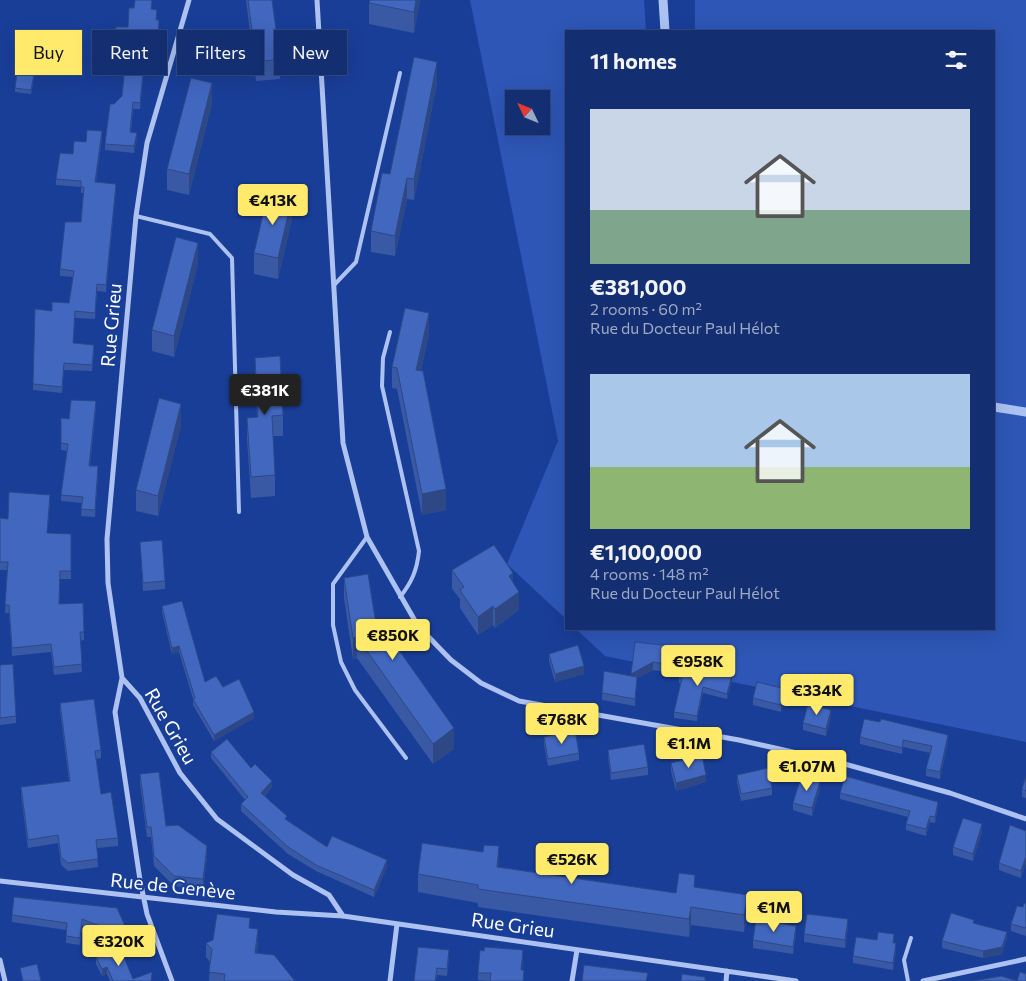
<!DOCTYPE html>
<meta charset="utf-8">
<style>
:root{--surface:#132e71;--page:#203a79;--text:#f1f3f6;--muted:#9da8c3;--line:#324a84;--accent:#ffea6c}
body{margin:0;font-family:Commissioner,sans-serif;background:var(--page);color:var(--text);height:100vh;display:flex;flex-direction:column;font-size:19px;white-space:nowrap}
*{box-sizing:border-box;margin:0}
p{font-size:16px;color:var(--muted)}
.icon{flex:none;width:28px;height:28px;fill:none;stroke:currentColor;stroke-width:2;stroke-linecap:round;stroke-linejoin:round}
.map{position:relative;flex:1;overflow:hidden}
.drawer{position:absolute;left:565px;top:30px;width:430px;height:600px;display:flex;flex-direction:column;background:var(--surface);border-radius:0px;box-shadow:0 5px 20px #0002,0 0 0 1px var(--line)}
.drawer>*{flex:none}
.banner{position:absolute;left:15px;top:30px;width:475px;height:45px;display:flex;gap:10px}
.needle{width:32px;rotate:313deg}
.buttons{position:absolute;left:505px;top:90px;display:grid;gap:10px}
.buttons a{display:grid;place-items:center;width:45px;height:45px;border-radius:0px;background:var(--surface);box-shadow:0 5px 20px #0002,0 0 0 1px var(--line);font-size:25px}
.price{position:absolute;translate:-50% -42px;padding:0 11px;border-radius:5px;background:var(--accent);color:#111;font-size:16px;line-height:32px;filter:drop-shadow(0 1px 2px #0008)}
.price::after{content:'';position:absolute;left:50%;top:30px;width:15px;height:11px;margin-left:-8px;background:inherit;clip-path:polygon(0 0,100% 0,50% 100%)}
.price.active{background:#222;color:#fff}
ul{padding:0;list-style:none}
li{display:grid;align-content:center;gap:10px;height:265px;padding:0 25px}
li span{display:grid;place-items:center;height:155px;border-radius:0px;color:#555}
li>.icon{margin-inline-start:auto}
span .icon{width:90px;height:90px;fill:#fffc;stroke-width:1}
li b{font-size:21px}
h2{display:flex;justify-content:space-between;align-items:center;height:60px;padding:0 25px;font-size:21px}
.tag{padding:0 18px;border-radius:0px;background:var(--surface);box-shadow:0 5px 20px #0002,0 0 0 1px var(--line);font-size:18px;line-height:45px}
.tag.active{background:var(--accent);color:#111}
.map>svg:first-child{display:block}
.green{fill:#2d56b6;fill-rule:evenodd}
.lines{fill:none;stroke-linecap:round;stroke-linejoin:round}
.service{stroke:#adc2f1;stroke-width:4}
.minor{stroke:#adc2f1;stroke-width:5}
.tertiary{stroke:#adc2f1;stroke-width:9}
.wall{fill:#3959a4}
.shaded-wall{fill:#2e4886}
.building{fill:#4267bf;stroke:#2e4886}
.labels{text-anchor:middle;stroke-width:4;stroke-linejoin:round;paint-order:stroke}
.street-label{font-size:19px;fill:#fff;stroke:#193e97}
</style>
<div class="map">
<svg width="1026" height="981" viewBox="0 0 1026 981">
<rect width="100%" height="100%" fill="#193e97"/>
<path class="green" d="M470,0H644L646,31H566V619L507,564L558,441ZM514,99H541V126H514Z
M695,0H1026V742L605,656L576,629H994V31H695Z"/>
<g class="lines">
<path class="service" d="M136,216L210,234L232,258L239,512
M335,284L356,262L400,73
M390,332L383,358L382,386L419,551C417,570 412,582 400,597
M367,537L333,584V625L341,662L355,690L406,758
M908,981L904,960L911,938"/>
<path class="minor" d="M189,0L147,143L136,216L107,539L108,583L122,678L140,698L180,773L217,819L293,875L329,895L343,916
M317,0L343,443L367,537L418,626L451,660L481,683L519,701L739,740L841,763L950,793L1026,819
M122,678L115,712L140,880L147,914L172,981
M0,881L276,912L343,916L796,981
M0,960L5,981
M390,981L397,924
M572,981L577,950
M726,981L727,971
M923,981L1026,959"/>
<path class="tertiary" d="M663,0L665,31
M994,407L1026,412"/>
</g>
<path class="wall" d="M135,0H152L151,9L157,20H159L157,61L145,60L140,109H133L131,132L137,139L134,153L105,150V144L114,104L122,96L126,54L114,53V47L128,27L134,8Z
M246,0H272L280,59V79L256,81Z
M420,0L414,33L369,24V3Z
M35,72L31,94L15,92V88Z
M437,83L414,200L407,199L395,256L371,252V231L390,174Z
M212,104L189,195L167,190V169Z
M102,138L96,182L116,190L106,292L97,291L95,319L75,318L73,343L94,352L92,371L64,370L62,393L33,390L35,309L52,311L69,303L73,277L60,276V269L81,222L83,193H81V187L56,185V179L73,154L86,142Z
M292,219L278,279L254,274V253Z
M198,264L174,357L152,351V330Z
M429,334L421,370L446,510L422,515L397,389L392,388V367Z
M255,358L283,415V436H273L275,475V496L251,498L247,439V418L257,417L255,378Z
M96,408L90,466L98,473L95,517L81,516L82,503L61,501V495L67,451L61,450V418L69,419Z
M181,425L158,516L136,511V490Z
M50,503L47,533L71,534V579H60L59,604L84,632V640L80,641L82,672L54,675L51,652L12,656L9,613H5L7,570H0V518L8,519Z
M140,542L165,581V589L143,591Z
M452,570L513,582L519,610L495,628L493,625L478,635L460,608V599L452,589Z
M344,578L377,631L454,749L433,764L357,658L353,659L344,598Z
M162,606L205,682L223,687L254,718L214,741L193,705V699L179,652L172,654L162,612Z
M635,642L681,655L678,674L653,670L637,678L635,706L602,700V693L631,676Z
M549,654L584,674L555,682L549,661Z
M0,665L16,716V723L0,725Z
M679,678L732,680L727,699L703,693L697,721L674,718V712L681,683H679Z
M786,696L781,712L753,705V698Z
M60,703L101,750V758L96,759L101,794L118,838V846L97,848L98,867L68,871L61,865L58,843L28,848L21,795V787L69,781L60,711Z
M831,717L826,736L803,730V723Z
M544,737L579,753V760L548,766L544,744Z
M860,737L948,742L940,779L926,776V769L930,753L903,747L902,754L860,744Z
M608,750L648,767V775L611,780L608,757Z
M211,752L251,768L272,787L265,796L287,821L327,847L387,867L374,897L316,871L288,854L241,811V804L245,800L211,758Z
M671,763L706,782L676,791L671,771Z
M140,774L166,826L207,856L203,889L174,886L154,866L151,837H147L140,784Z
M737,775L772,788V795L741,801L737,782Z
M1026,776V798L1022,797V789Z
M820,789L812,816L793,810V803Z
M840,793L938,808L935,823L930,822L926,836L906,830V824L908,817L840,799Z
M1026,831V863L1021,878L999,870V863Z
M982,832L973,861L953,855V847Z
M499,867L676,893L695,888L748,913L744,932L691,925L689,937L478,907V903L418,892V874Z
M1026,904V936L1011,931V924Z
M117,908L133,944V951L121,950L133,979L152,981H110L107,974L102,976L96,964V957L116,949H110L105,935L82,926L80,945L66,943V930L12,922V915Z
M974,923L1007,938L1002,954L983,958L942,948V941Z
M848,927L845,948L804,942V934Z
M250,928L258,943L257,953L295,981H209L210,962L206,957V943Z
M796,933L793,954L753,948V940Z
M894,943L896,950L893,970L853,963V956Z
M449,957L447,976L437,975L436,981H414Z
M523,958L522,970L524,977L490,981L478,980V973Z"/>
<path class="shaded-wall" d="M416,0H420L414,33V12Z
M145,53V60L140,109V103Z
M437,62V83L414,200V179Z
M212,83V104L189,195V174Z
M102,131V138L95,189V182Z
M137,133V139L134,153V146Z
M407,178V199L395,256V236Z
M116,184V190L106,292V285Z
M292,198V219L278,279V258Z
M198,243V264L174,357V336Z
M429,313V334L416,391V370Z
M96,401V408L89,472V466Z
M181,404V425L158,516V496Z
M446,489V510L422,515V494Z
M50,495V503L47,541V533Z
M513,573V592L509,576Z
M519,592V610L495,628V609Z
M493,606V625L478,635V617Z
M357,637V658L353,659V638Z
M179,646V652L172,654V648Z
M681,647V655L678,674V666Z
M653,662V670L637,678L635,706V699L631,682V674Z
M584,666V674L555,682V674Z
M732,675V680L727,699V694Z
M703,687V693L697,721V716Z
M786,689V696L781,712V705Z
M831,710V717L826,736V729Z
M254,712V718L214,741V735Z
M454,728V749L433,764V744Z
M948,735V742L940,779V772Z
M903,740V747L902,754V748Z
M706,775V782L676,791V783Z
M272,781V787L261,800V793Z
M820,782V789L812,816V808Z
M938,802V808L935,823V817Z
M930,816V822L926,836V829Z
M982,824V832L973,861V854Z
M207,846V856L203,889V879Z
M499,846V864L497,885V867Z
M1026,856V863L1021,878V871Z
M387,860V867L374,897V890Z
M748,895V913L744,932V915Z
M691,907V925L689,937V919Z
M848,919V927L845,948V940Z
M796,926V933L793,954V947Z
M258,929V943L255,968V953Z
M1007,932V938L1002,954L983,958V951Z
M896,943V950L893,970V963Z
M523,950V958L521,977V970Z
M107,967V974L102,976V969Z"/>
<path class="building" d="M135,0H152L151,9L157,10L156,20H159L157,54L145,53L140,103L133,102L130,132L137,133L134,146L105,144L110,104H114L122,96L127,48L114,47L116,27H128L129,8H134Z
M248,0H272L280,59L256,62Z
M370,0H416L414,12L369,3Z
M414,57L437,62L414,179L407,178L395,236L371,231L382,173L390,174Z
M18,66L35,69L31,90L15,88Z
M191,78L212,83L189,174L167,169Z
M87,130L102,131L95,182L116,184L106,285L97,284L95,313L75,311L73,343L94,345L92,365L64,363L62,387L33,384L35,309L52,311V302L69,303L74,271L60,269L65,222H81L84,187H81V181L56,179L60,153L73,154L74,141L86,142Z
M268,193L292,198L278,258L254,253Z
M176,237L198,243L174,336L152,330Z
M405,308L429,313L416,370L423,371L446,489L422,494L397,368L392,367Z
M280,356L283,415L272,416L275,475L251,477L247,418L258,417L255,358Z
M159,398L181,404L158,496L136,490Z
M71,400L96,401L89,466H98L95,510L81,509L83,497L61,495L68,444L61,443V418L69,419Z
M9,492L50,495L47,533L71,534V571H60L59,604L83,603L84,632H80L82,664L54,667L51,644L12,648L9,605H5L8,562H0V518L8,519Z
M162,540L165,581L143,583L140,542Z
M494,545L513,573L509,576L519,592L495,609L493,606L478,617L460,590L464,587L452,570Z
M368,574L377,631L384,629L454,728L433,744L357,637L353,638L344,578Z
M182,601L205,682L216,676L223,687L239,679L254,712L214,735L193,699L195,698L179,646L172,648L162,606Z
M635,642L681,647L678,666L653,662L631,674Z
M578,645L584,666L555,674L549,654Z
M681,663L732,675L727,694L703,687L697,716L674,712L682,678H679Z
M13,664L16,716L0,718V665Z
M604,671L637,677L635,699L602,693Z
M757,682L786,689L781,705L753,698Z
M94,699L101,750L95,751L101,794L111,792L118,838L96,840L98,859L68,863L61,857L58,835L28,840L21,787L70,781L60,703Z
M808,704L831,710L826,729L803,723Z
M864,719L880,722L881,719L948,735L940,772L926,769L932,746L903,740L902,748L860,737Z
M575,730L579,753L548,759L544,737Z
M227,739L251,768L255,764L272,781L261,793L287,816L285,819L327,847L332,836L387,860L374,890L316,865L288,847L241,804L248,797L211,752Z
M644,744L648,767L611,773L608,750Z
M702,755L706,775L676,783L671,763Z
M768,768L772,788L741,794L737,775Z
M159,772L166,826L178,825L207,846L203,879L174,876L154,856L151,827H147L140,774Z
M845,776L938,802L935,817L930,816L926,829L906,824L910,811L840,793Z
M1026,776V791L1022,789Z
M801,777L820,782L812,808L793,803Z
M963,818L982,824L973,854L953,847Z
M1010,825L1026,831V856L1021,871L999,863Z
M422,843L483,852L484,845L499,846L497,867L676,893L679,873L695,875L694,887L748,895L744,915L691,907L689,919L478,889V885L418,874Z
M14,897L117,908L133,944L110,942L105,928L82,919L80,938L66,936L67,923L12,915Z
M1024,903L1026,904V928L1011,924L1017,906L1023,907Z
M951,913L974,920L973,923L1007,932L1002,947L983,951L942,941Z
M217,914L250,918L249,928L258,929L255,953L274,955L295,981H224L225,974L209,972L212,949L206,943L213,940Z
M807,914L848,919L845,940L804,934Z
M756,919L796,926L793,947L753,940Z
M878,932L894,934L893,943H896L893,963L853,956L856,937L877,940Z
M418,947L449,950L447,969L437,968L435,981H414Z
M485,947L523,950L521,970H524L523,981H490L491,973H478L480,950L484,951Z
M120,948L133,979L152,972L151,981H113L107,967L102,969L96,957Z
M37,964L41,981H23L20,968Z
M584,965L648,973L646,981H582Z
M1020,972L1026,974V981H973L1001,976L1017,981Z
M682,974L705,977V981H681Z"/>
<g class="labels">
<g class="street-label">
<text transform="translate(111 325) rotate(-85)" y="7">Rue Grieu</text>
<text transform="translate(171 726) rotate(60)" y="7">Rue Grieu</text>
<text transform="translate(173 886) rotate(6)" y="7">Rue de Genève</text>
<text transform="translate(513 925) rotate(8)" y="7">Rue Grieu</text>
</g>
</g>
</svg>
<div class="buttons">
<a><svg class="needle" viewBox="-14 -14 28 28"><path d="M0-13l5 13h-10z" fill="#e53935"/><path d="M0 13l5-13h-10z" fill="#9da8c3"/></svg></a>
</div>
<b class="price" style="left:273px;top:226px">€413K</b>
<b class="price active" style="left:265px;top:416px">€381K</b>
<b class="price" style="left:393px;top:661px">€850K</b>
<b class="price" style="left:698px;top:687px">€958K</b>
<b class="price" style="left:817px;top:716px">€334K</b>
<b class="price" style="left:562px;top:745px">€768K</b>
<b class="price" style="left:689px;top:769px">€1.1M</b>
<b class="price" style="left:807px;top:792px">€1.07M</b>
<b class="price" style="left:572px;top:885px">€526K</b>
<b class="price" style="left:774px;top:933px">€1M</b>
<b class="price" style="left:119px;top:967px">€320K</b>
<div class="banner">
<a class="tag active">Buy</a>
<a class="tag">Rent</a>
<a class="tag">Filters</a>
<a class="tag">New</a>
</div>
<section class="drawer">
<h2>11 homes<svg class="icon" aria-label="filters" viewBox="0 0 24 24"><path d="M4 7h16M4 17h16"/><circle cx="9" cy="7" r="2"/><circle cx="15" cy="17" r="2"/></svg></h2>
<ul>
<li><span style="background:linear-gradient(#c9d6e8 65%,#7fa58c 0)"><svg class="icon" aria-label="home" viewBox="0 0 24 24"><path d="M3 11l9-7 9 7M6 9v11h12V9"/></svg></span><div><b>€381,000</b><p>2 rooms · 60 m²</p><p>Rue du Docteur Paul Hélot</p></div></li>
<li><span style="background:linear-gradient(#a9c7e8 60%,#8fb573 0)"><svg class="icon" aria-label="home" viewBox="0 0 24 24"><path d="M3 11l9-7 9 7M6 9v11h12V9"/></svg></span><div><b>€1,100,000</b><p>4 rooms · 148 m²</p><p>Rue du Docteur Paul Hélot</p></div></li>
</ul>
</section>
</div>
